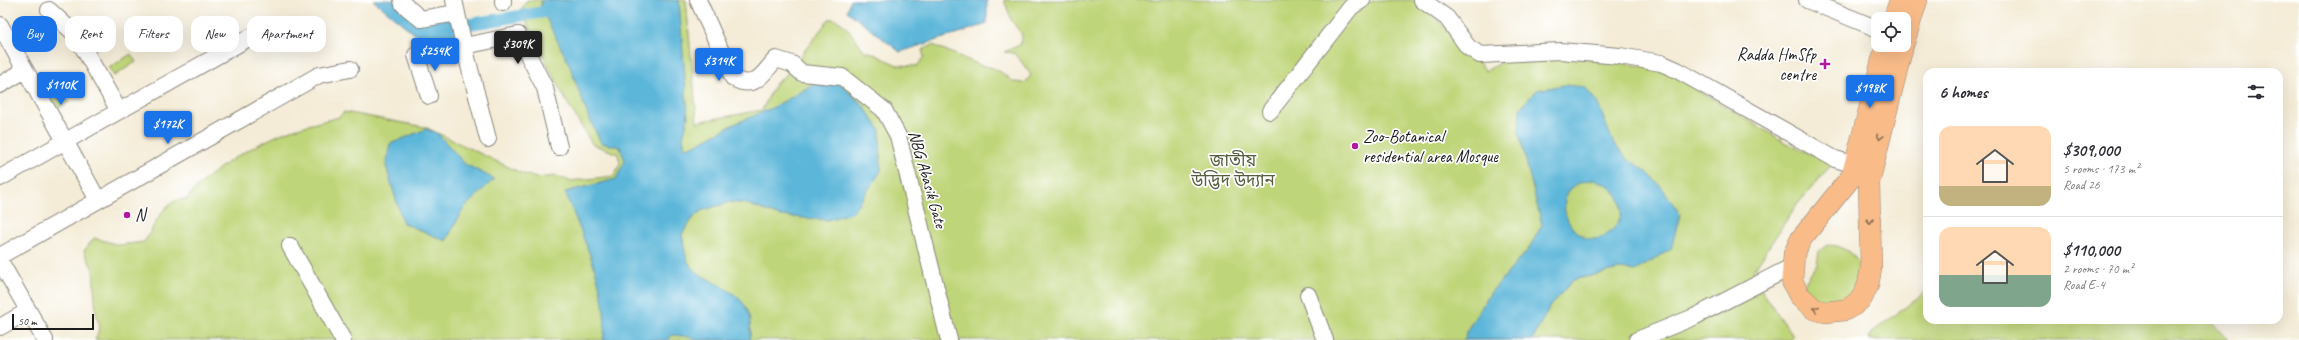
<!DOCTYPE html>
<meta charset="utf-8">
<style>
:root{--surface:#fff;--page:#f2f2f3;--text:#2b2b33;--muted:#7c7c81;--line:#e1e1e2;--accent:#1a73e8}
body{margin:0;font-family:Caveat,"Noto Sans Bengali",sans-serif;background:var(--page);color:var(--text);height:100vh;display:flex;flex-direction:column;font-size:15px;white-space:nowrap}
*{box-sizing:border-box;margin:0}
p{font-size:13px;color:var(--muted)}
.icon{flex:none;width:22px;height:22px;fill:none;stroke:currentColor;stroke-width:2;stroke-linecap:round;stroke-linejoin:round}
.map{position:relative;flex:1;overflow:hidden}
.drawer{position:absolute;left:1923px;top:68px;width:360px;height:256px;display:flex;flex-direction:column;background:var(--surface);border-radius:12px;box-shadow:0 4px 16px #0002}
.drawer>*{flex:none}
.hud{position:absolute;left:12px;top:16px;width:380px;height:36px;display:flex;gap:8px}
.controls{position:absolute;left:1871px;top:12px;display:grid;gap:8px}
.controls a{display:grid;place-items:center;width:40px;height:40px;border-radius:8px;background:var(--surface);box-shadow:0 4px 16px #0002;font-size:20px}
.scale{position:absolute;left:12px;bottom:10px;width:82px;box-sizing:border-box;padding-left:4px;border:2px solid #1c1c1c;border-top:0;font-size:11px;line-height:14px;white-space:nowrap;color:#1c1c1c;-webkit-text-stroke:3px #fff;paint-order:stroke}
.price{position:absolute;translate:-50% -34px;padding:0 9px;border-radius:4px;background:var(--accent);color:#fff;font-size:13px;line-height:26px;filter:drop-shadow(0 1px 2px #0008)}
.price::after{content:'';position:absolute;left:50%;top:24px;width:12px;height:9px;margin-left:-6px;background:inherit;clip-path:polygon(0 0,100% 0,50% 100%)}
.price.current{background:#222;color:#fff}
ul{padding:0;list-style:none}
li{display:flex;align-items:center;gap:12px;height:100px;padding:0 16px}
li+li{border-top:1px solid var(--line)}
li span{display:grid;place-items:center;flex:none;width:112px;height:80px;border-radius:12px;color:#555}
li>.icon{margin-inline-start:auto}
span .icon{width:48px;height:48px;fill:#fffc;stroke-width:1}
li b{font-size:17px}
h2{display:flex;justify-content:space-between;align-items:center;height:48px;padding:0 16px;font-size:17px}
.tag{padding:0 14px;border-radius:12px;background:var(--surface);box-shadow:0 4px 16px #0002;font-size:14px;line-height:36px}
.tag.current{background:var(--accent);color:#fff}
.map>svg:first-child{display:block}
.green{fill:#bfd579;stroke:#6e784a}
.water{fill:#5cb6d9;stroke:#3c697a;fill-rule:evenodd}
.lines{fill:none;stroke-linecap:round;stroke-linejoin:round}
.canal{stroke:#5cb6d9;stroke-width:12}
.minor-casing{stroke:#88847a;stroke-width:18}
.major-casing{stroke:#88847a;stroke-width:22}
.minor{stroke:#fff;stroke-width:16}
.major{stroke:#f9bc89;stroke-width:21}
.oneway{stroke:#8a6c52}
.poi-dot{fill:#b5179e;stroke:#fff;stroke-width:1.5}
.labels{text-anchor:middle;stroke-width:3.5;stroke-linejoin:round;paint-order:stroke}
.poi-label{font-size:17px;fill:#1c1c1c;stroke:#fff;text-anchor:start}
.park-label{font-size:17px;fill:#555d3d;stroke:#fff}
.street-label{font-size:17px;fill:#1c1c1c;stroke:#fff}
</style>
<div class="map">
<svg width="2299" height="340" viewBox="0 0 2299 340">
<rect width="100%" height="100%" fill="#fff"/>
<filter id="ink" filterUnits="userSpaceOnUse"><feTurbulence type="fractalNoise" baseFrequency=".025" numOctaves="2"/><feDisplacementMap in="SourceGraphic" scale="8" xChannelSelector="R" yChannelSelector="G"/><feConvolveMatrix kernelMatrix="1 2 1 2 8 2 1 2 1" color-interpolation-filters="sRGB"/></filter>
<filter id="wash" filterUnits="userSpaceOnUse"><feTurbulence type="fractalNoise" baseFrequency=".012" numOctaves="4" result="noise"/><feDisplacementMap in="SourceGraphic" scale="16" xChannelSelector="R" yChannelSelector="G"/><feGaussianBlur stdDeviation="0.9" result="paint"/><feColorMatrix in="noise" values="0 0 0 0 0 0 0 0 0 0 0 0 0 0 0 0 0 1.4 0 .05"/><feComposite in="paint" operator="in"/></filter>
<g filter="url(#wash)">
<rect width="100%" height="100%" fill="#f4ecd7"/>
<path class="green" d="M527,0H686L697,122L762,110L775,84L786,75L829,19C844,17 856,42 866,52H870L897,65L917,66L924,57L922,50L933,45L982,66C994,66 1005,74 1013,82L1025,83L1031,75L1015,53L1004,52L1020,45L1022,35L1012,21L1004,0H1356L1366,3L1377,0H1413L1418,2L1461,42L1486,71L1501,62L1556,54L1663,69L1786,143L1832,164L1795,207L1753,271L1758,285L1793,336L1791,340H95L100,327L96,313L93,270L84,251L94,238L119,245L144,242C157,224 162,199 187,199C208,170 251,147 283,133C301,126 321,122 339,117L344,112L425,127L521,173L536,178L556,176L570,181L614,176L620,163L618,154L592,144L564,97L521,11Z
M131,54L136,62L114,76L109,68Z
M65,94L69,102L54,110L50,102Z
M1827,245C1844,245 1859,257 1864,274C1850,302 1847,305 1815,302L1803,285L1817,265L1819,251Z
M1927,291V320H2209L2228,340H1868L1871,333Z"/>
<path class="water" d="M373,0H394L403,10L457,16L461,36L431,39L416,35Z
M541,0H679L688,118L683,138L685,148L691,147L732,125L774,107L805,89L824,80L842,85L863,105L880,130L881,171L853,212L828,220L780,216L747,204L730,202L701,211L694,217L682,234C684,245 685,261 693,269C713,286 748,291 750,322C750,328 751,334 749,340H695L690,337L672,335L668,340H603C612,295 581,234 565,192L616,179L625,161L620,147L601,143L588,116L569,64L541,8Z
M851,0H987V24L900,52L847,11Z
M1564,85L1585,87L1598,104L1613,142L1626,158L1646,171L1663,189L1680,214L1671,249L1635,271L1619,269L1573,280L1550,306L1532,340H1464L1469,327L1491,292L1528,250L1542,225L1519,133L1520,108L1537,90ZM1594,180C1616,184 1631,209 1614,228C1578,269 1534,183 1594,180Z
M426,129L437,133L465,164L494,179L464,208L446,241L403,223L386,166L390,144Z"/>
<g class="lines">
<path class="canal" d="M452,27L563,9L588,0"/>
</g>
</g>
<g filter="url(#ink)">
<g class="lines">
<g class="minor-casing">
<path id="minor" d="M402,0L403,4L421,19L457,13
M454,0L464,46L518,35L545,88L559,147
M503,0V3
M698,0L733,78C755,91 762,74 776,59L792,64L802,73L842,77L884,110L898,136L949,340
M1422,0L1447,18L1468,47L1480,55L1560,51L1620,56L1661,63L1677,70L1835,159L1856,165
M1807,0L1878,29
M49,10L76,35L119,111
M0,25L98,200
M0,85L25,70
M429,96L416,55L464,46L488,139
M1270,111L1351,7L1362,0
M0,178L263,30
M290,246L343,340
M0,256L319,75L350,69
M0,261L45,340
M1308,295L1325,340
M0,327L28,311
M1637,340L1694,317L1791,267"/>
</g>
<g class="major-casing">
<path id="major" d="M1894,19L1900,0
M1904,42L1917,0
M1886,45L1852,176L1801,239L1794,254L1792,281L1799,295L1814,309L1825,312L1845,310L1854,305L1862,298L1868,285L1871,269L1869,182L1903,45"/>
</g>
<use href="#minor" class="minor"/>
<use href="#major" class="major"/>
</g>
<defs><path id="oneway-chevron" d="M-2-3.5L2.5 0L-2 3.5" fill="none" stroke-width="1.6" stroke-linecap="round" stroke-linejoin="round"/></defs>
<g class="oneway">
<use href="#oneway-chevron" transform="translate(1880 137) rotate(104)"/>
<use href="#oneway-chevron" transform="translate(1870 221) rotate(88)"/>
<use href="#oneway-chevron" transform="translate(1816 309) rotate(-157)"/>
</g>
</g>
<g class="poi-dot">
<path d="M1823 58h4v4h4v4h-4v4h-4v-4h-4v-4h4z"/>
<circle cx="1355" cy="146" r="4"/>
<circle cx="127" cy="215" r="4"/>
</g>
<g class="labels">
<g class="poi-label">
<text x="1816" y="60" text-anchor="end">Radda HmSfp<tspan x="1816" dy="20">centre</tspan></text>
<text x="1363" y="142">Zoo-Botanical<tspan x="1363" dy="20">residential area Mosque</tspan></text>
<text x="135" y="221">N</text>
</g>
<g class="park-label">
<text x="1233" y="166">জাতীয়<tspan x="1233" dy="20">উদ্ভিদ উদ্যান</tspan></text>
</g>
<g class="street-label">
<text transform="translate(928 179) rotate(74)" y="6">NBG Abasik Gate</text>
</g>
</g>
</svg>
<div class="controls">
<a><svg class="icon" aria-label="locate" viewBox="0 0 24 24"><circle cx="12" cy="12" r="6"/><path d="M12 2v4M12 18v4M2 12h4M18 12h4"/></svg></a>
</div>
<div class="scale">50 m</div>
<b class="price current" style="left:518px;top:65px">$309K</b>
<b class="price" style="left:435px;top:72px">$254K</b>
<b class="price" style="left:719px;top:82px">$314K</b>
<b class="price" style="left:61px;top:106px">$110K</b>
<b class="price" style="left:1870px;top:109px">$198K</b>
<b class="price" style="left:168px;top:145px">$172K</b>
<div class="hud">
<a class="tag current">Buy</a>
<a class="tag">Rent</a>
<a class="tag">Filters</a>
<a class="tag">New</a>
<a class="tag">Apartment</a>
</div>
<section class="drawer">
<h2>6 homes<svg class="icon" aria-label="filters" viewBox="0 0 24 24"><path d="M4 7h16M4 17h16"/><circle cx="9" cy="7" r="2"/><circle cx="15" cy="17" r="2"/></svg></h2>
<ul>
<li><span style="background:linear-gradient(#ffd9b3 75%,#c2b280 0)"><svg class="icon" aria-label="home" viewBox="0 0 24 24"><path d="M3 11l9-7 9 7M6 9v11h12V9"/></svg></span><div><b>$309,000</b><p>5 rooms · 173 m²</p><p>Road 26</p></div></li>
<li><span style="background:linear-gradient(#ffd9b3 60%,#7fa58c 0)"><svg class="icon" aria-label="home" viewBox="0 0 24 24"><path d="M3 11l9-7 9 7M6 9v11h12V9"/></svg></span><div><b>$110,000</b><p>2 rooms · 70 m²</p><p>Road E-4</p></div></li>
</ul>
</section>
</div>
